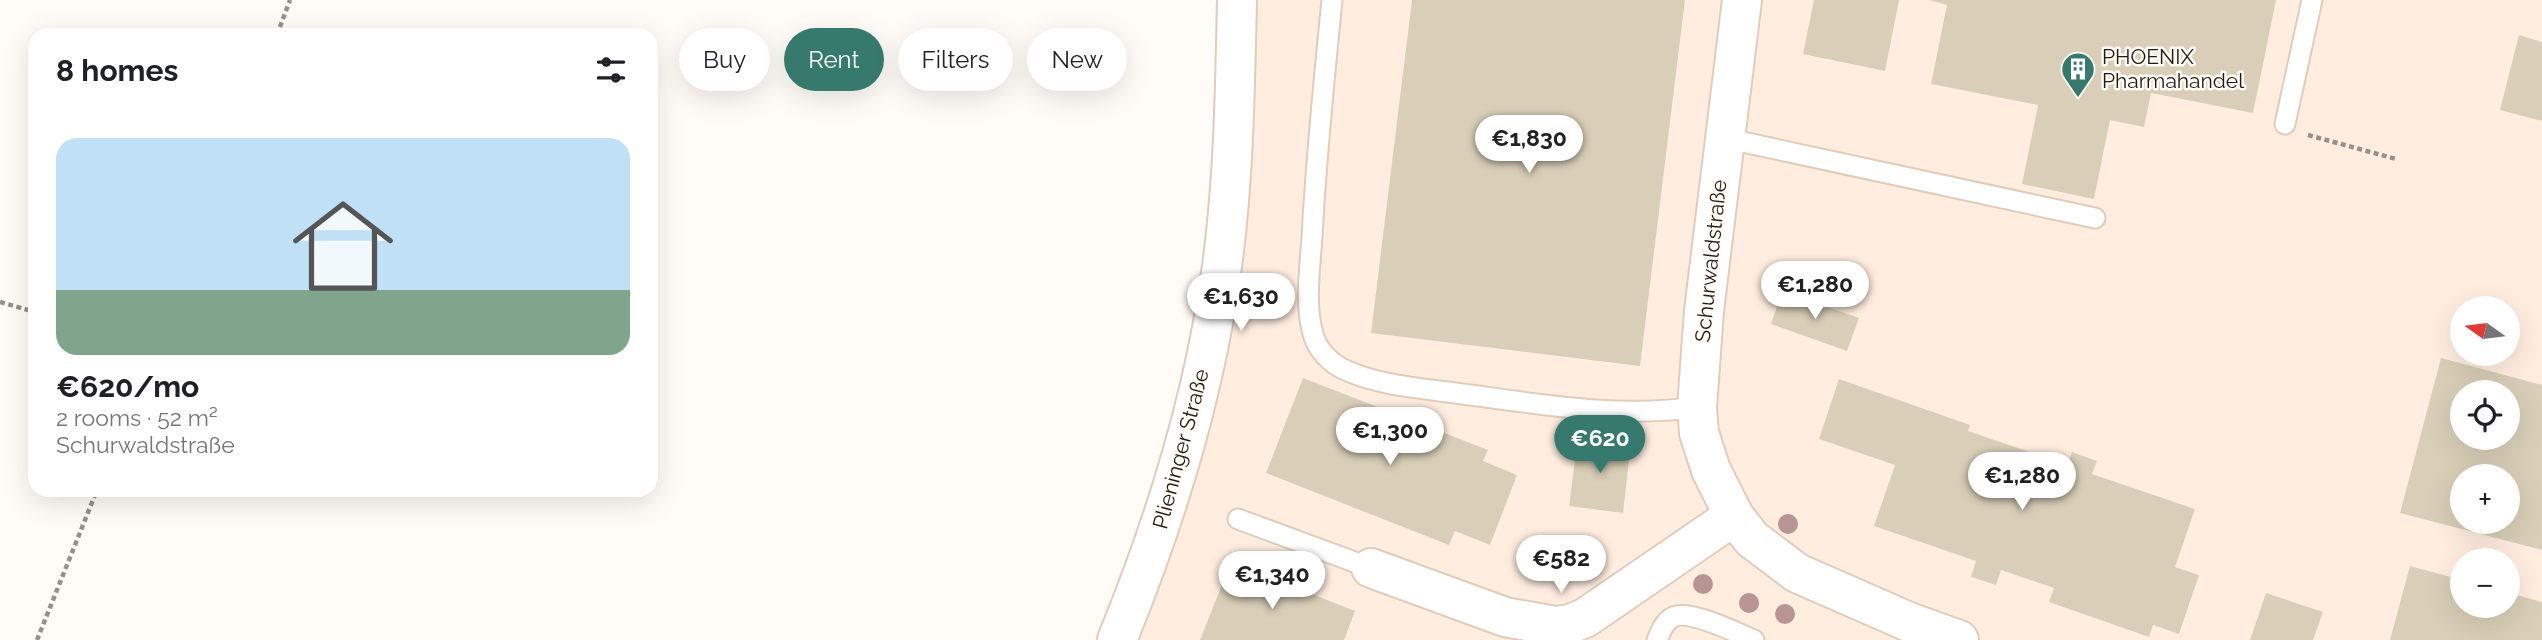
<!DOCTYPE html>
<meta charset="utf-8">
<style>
:root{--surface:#fff;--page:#f6f6f6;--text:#202124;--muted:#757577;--accent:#367a6d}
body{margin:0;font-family:Raleway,sans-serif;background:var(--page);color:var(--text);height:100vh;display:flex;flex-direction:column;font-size:26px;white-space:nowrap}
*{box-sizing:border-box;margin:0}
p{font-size:23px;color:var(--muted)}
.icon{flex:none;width:38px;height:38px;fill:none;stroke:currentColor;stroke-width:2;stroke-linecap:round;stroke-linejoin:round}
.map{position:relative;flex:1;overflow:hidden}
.details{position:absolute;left:28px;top:28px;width:630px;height:469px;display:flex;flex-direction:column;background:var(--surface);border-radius:21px;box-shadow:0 7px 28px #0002}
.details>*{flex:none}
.top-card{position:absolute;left:679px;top:28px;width:665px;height:63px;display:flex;gap:14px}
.needle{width:46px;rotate:284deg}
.buttons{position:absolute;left:2450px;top:296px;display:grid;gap:14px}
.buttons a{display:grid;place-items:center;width:70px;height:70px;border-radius:50%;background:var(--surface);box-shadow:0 7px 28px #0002;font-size:35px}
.price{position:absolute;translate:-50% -60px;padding:0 16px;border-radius:24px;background:#fff;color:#222;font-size:23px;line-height:46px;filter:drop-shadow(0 2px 4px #0008)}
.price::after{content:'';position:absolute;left:50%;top:42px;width:21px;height:16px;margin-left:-10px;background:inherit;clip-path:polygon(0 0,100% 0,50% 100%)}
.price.selected{background:var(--accent);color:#fff}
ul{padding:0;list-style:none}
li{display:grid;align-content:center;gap:14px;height:371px;padding:0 28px}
li span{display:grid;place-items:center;height:217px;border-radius:21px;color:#555}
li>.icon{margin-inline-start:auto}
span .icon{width:126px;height:126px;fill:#fffc;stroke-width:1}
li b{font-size:30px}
h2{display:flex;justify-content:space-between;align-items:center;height:84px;padding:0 28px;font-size:30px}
.chip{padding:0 24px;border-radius:32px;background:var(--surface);box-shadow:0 7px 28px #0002;font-size:24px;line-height:63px}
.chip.selected{background:var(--accent);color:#fff}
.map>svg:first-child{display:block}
.built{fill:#ffeee0;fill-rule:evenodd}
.building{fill:#d9cfb8;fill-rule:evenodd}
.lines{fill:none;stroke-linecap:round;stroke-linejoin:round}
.service-casing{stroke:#e0ccbb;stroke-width:23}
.minor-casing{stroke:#e0ccbb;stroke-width:42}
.tertiary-casing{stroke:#e0ccbb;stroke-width:42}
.path{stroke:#95908b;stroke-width:4.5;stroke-dasharray:5 3.5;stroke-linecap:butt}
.service{stroke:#fff;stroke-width:19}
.minor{stroke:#fff;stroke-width:38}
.tertiary{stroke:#fff;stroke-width:38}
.tree{fill:#b99495}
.labels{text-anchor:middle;stroke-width:5;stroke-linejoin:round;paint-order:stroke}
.poi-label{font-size:21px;fill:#211a14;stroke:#fffbf7;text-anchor:start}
.street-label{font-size:21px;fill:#211a14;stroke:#fffbf7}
</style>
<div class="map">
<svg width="2542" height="640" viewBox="0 0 2542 640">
<rect width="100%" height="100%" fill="#fffbf7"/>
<path class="built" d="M1237,0H2542V640H1117L1180,467ZM2462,308H2508V354H2462ZM2462,392H2508V438H2462ZM2462,476H2508V522H2462ZM2462,560H2508V606H2462Z"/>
<path class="building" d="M1412,0H1685L1640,366L1371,333Z
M1814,0H1899L1885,71L1803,54Z
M1929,0H2276L2253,113L2151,93L2144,127L2110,120L2094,199L2022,184L2038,105L1931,84L1947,5Z
M2519,35L2542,42V121L2500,110Z
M1782,291L1859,318L1847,351L1771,324Z
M2441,358L2542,385V550L2400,513ZM2462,392H2508V438H2462ZM2462,476H2508V522H2462Z
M1303,378L1488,450L1483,461L1517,475L1490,545L1455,531L1449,545L1266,473Z
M1839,379L1970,425L1968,431L2068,465L2072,452L2097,461L2092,474L2195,509L2175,567L2199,575L2179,634L2153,625L2149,637L2049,602L2054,588L2001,570L1996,585L1971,577L1976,561L1874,526L1895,465L1819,439Z
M1578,437L1631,443L1623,513L1569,506Z
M1231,562L1355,611L1344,640H1200Z
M2410,566L2462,580V606H2508V593L2542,602V640H2390Z
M2266,593L2323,612L2313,640H2250Z"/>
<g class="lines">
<g class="service-casing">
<path id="service" d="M1332,0C1324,79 1316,158 1312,237C1310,268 1304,307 1314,337C1318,350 1330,362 1341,368C1375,385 1418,388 1455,393C1534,403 1617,419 1697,407
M2285,124L2312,0
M1724,138L2095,218
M1238,519L1371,568
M1657,640C1661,631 1664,622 1673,617C1689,609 1737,633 1754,640"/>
</g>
<g class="minor-casing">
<path id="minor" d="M1742,0L1704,311L1697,407L1699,433L1711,470L1734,516L1752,539L1797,573L1909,622L1959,640
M1371,568L1505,617L1555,626L1570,624L1585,618L1734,516"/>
</g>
<g class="tertiary-casing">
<path id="tertiary" d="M1117,640C1166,520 1205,395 1222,266C1234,178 1235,88 1237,0"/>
</g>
<path class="path" d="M277,35L290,0
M2308,135L2396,159
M0,302L35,312
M37,640L97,490"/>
<use href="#service" class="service"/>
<use href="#minor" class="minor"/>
<use href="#tertiary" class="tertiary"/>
</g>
<g class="tree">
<circle cx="1788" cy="524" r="10"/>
<circle cx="1703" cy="584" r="10"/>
<circle cx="1749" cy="603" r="10"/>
<circle cx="1785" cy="614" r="10"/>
</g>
<defs>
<g id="building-pin" transform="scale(1.75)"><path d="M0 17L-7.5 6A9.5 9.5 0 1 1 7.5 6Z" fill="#367a6d" stroke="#fffbf7"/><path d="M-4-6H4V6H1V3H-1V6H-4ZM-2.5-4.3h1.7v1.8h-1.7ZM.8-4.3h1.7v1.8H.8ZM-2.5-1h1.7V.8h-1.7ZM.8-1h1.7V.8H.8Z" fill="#fff"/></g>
</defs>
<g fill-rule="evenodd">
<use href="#building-pin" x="2078" y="69"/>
</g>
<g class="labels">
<g class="poi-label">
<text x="2102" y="64">PHOENIX<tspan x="2102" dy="24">Pharmahandel</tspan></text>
</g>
<g class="street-label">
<text transform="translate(1711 261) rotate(-84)" y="7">Schurwaldstraße</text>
<text transform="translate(1181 449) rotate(-75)" y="7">Plieninger Straße</text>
</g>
</g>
</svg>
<div class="buttons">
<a><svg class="needle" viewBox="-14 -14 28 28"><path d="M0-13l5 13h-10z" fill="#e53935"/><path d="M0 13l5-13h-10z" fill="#757577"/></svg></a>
<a><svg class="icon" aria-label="locate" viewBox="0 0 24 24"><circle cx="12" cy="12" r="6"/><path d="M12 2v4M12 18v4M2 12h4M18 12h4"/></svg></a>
<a>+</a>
<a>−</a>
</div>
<b class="price" style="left:1529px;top:175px">€1,830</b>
<b class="price" style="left:1815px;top:321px">€1,280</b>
<b class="price" style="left:1241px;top:333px">€1,630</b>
<b class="price" style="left:1390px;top:467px">€1,300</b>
<b class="price selected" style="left:1600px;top:475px">€620</b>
<b class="price" style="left:2022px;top:512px">€1,280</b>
<b class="price" style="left:1561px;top:595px">€582</b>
<b class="price" style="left:1272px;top:611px">€1,340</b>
<div class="top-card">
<a class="chip">Buy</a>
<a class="chip selected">Rent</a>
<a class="chip">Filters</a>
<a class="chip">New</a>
</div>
<section class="details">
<h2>8 homes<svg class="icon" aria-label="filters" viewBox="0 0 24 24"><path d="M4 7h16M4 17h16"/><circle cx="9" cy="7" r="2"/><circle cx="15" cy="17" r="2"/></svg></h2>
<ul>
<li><span style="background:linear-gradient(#bfe0f5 70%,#7fa58c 0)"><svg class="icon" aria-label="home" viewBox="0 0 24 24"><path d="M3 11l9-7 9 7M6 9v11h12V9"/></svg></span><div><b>€620/mo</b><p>2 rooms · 52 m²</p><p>Schurwaldstraße</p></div></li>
</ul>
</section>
</div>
